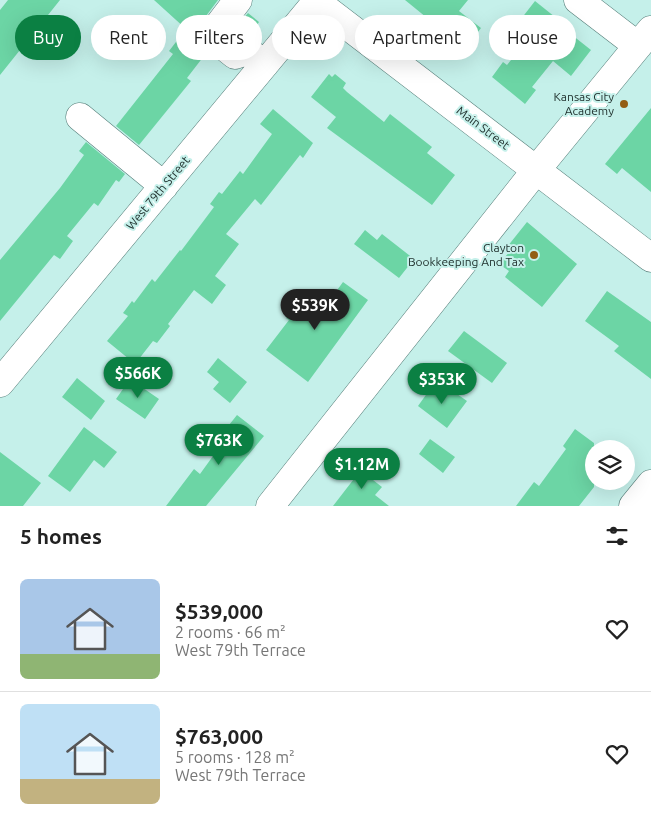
<!DOCTYPE html>
<meta charset="utf-8">
<style>
:root{--surface:#fff;--page:#f6f6f6;--text:#222;--muted:#767676;--line:#e0e0e0;--accent:#0b8043}
body{margin:0;font-family:Ubuntu,sans-serif;background:var(--page);color:var(--text);height:100vh;display:flex;flex-direction:column;font-size:19px;white-space:nowrap}
*{box-sizing:border-box;margin:0}
p{font-size:16px;color:var(--muted)}
.icon{flex:none;width:28px;height:28px;fill:none;stroke:currentColor;stroke-width:2;stroke-linecap:round;stroke-linejoin:round}
.map{position:relative;height:506px;overflow:hidden}
.side{display:flex;flex-direction:column;background:var(--surface);flex:1}
.side>*{flex:none}
.hud{position:absolute;left:15px;top:15px;width:621px;height:45px;display:flex;gap:10px}
.tools{position:absolute;left:585px;top:440px;display:grid;gap:10px}
.tools a{display:grid;place-items:center;width:50px;height:50px;border-radius:50%;background:var(--surface);box-shadow:0 5px 20px #0002;font-size:25px}
.price{position:absolute;translate:-50% -42px;padding:0 11px;border-radius:18px;background:var(--accent);color:#fff;font-size:16px;line-height:32px;filter:drop-shadow(0 1px 2px #0008)}
.price::after{content:'';position:absolute;left:50%;top:30px;width:15px;height:11px;margin-left:-8px;background:inherit;clip-path:polygon(0 0,100% 0,50% 100%)}
.price.active{background:#222;color:#fff}
ul{padding:0;list-style:none}
li{display:flex;align-items:center;gap:15px;height:125px;padding:0 20px}
li+li{border-top:1px solid var(--line)}
li span{display:grid;place-items:center;flex:none;width:140px;height:100px;border-radius:8px;color:#555}
li>.icon{margin-inline-start:auto}
span .icon{width:60px;height:60px;fill:#fffc;stroke-width:1}
li b{font-size:21px}
h2{display:flex;justify-content:space-between;align-items:center;height:60px;padding:0 20px;font-size:21px}
.tag{padding:0 18px;border-radius:22px;background:var(--surface);box-shadow:0 5px 20px #0002;font-size:18px;line-height:45px}
.tag.active{background:var(--accent);color:#fff}
.map>svg:first-child{display:block}
.building{fill:#6cd5a5}
.lines{fill:none;stroke-linecap:round;stroke-linejoin:round}
.minor-casing{stroke:#567e79;stroke-width:29}
.minor{stroke:#fff;stroke-width:28}
.poi-dot{fill:#935d14;stroke:#c5f0ea;stroke-width:2}
.labels{text-anchor:middle;stroke-width:4;stroke-linejoin:round;paint-order:stroke}
.poi-label{font-size:12px;fill:#21322f;stroke:#c5f0ea;text-anchor:end}
.street-label{font-size:12px;fill:#21322f;stroke:#c5f0ea}
</style>
<div class="map">
<svg width="651" height="506" viewBox="0 0 651 506">
<rect width="100%" height="100%" fill="#c5f0ea"/>
<path class="building" d="M8,0H60L0,75V10Z
M154,0H218L203,20L199,29L201,45L207,52L187,78L191,81L139,145L116,126L173,54L169,51L186,29Z
M405,0H468L459,11L481,28L461,54L444,41L448,35Z
M535,1L555,17L553,20L591,50L571,76L553,61L532,87L536,90L525,104L492,77L503,62L507,65L535,30L521,19Z
M248,13L259,22L249,36L238,37L232,33Z
M329,74L332,77L335,74L346,83L343,88L347,92L384,122L390,114L432,147L427,153L455,175L432,205L327,128L336,117L311,97Z
M651,108V192L622,168L617,174L605,164Z
M273,109L313,143L303,158L300,155L261,205L255,199L226,234L239,244L215,276L226,285L212,304L194,290L168,324L170,326L157,343L153,341L135,364L107,341L128,316L123,313L132,301L134,303L152,279L155,282L180,250L181,251L214,207L210,204L219,192L222,194L240,171L243,174L272,134L260,124Z
M86,142L125,174L119,182L116,180L98,206L94,203L67,236L73,241L60,259L54,255L0,321V260L60,188L84,155L79,151Z
M527,222L577,264L542,307L505,277L509,271L499,264L511,250L507,247Z
M365,230L377,240L382,234L414,259L399,278L354,244Z
M343,282L368,300L308,382L266,350L289,320L286,318L302,296L322,311Z
M607,291L651,322V379L614,351L619,346L585,321Z
M464,331L507,363L492,383L448,351Z
M218,358L247,382L230,403L213,389L219,382L207,372Z
M77,378L105,401L91,420L62,397Z
M130,379L159,399L145,419L116,399Z
M433,385L443,392L447,387L467,401L447,428L418,406Z
M237,415L264,436L206,506H166L194,469L200,474L226,438L221,435Z
M84,427L117,452L104,468L94,460L70,492L48,476Z
M575,429L594,443V487L579,506H516L534,482L539,486L566,449L563,446Z
M430,439L455,457L443,473L419,454Z
M0,452L41,483L23,506H0Z
M367,462L380,472L373,480L382,487L375,495L389,506H333Z"/>
<g class="lines">
<g class="minor-casing">
<path id="minor" d="M238,0L215,30V39L235,55L247,51L265,64
M314,0L651,258
M578,0L638,46
M80,117L164,186
M0,383L318,0
M270,506L537,169L651,30
M633,506L651,484"/>
</g>
<use href="#minor" class="minor"/>
</g>
<g class="poi-dot">
<circle cx="624" cy="104" r="5"/>
<circle cx="534" cy="255" r="5"/>
</g>
<g class="labels">
<g class="poi-label">
<text x="614" y="101">Kansas City<tspan x="614" dy="14">Academy</tspan></text>
<text x="524" y="252">Clayton<tspan x="524" dy="14">Bookkeeping And Tax</tspan></text>
</g>
<g class="street-label">
<text transform="translate(483 128) rotate(37)" y="4">Main Street</text>
<text transform="translate(158 193) rotate(-50)" y="4">West 79th Street</text>
</g>
</g>
</svg>
<div class="tools">
<a><svg class="icon" aria-label="layers" viewBox="0 0 24 24"><path d="M12 4l9 5-9 5-9-5zM3 14l9 5 9-5"/></svg></a>
</div>
<b class="price active" style="left:315px;top:331px">$539K</b>
<b class="price" style="left:138px;top:399px">$566K</b>
<b class="price" style="left:442px;top:405px">$353K</b>
<b class="price" style="left:219px;top:466px">$763K</b>
<b class="price" style="left:362px;top:490px">$1.12M</b>
<div class="hud">
<a class="tag active">Buy</a>
<a class="tag">Rent</a>
<a class="tag">Filters</a>
<a class="tag">New</a>
<a class="tag">Apartment</a>
<a class="tag">House</a>
</div>
</div>
<section class="side">
<h2>5 homes<svg class="icon" aria-label="filters" viewBox="0 0 24 24"><path d="M4 7h16M4 17h16"/><circle cx="9" cy="7" r="2"/><circle cx="15" cy="17" r="2"/></svg></h2>
<ul>
<li><span style="background:linear-gradient(#a9c7e8 75%,#8fb573 0)"><svg class="icon" aria-label="home" viewBox="0 0 24 24"><path d="M3 11l9-7 9 7M6 9v11h12V9"/></svg></span><div><b>$539,000</b><p>2 rooms · 66 m²</p><p>West 79th Terrace</p></div><svg class="icon" aria-label="heart" viewBox="0 0 24 24"><path d="M12 20l-8-8c-3-5 5-10 8-4 3-6 11-1 8 4z"/></svg></li>
<li><span style="background:linear-gradient(#bfe0f5 75%,#c2b280 0)"><svg class="icon" aria-label="home" viewBox="0 0 24 24"><path d="M3 11l9-7 9 7M6 9v11h12V9"/></svg></span><div><b>$763,000</b><p>5 rooms · 128 m²</p><p>West 79th Terrace</p></div><svg class="icon" aria-label="heart" viewBox="0 0 24 24"><path d="M12 20l-8-8c-3-5 5-10 8-4 3-6 11-1 8 4z"/></svg></li>
</ul>
</section>
